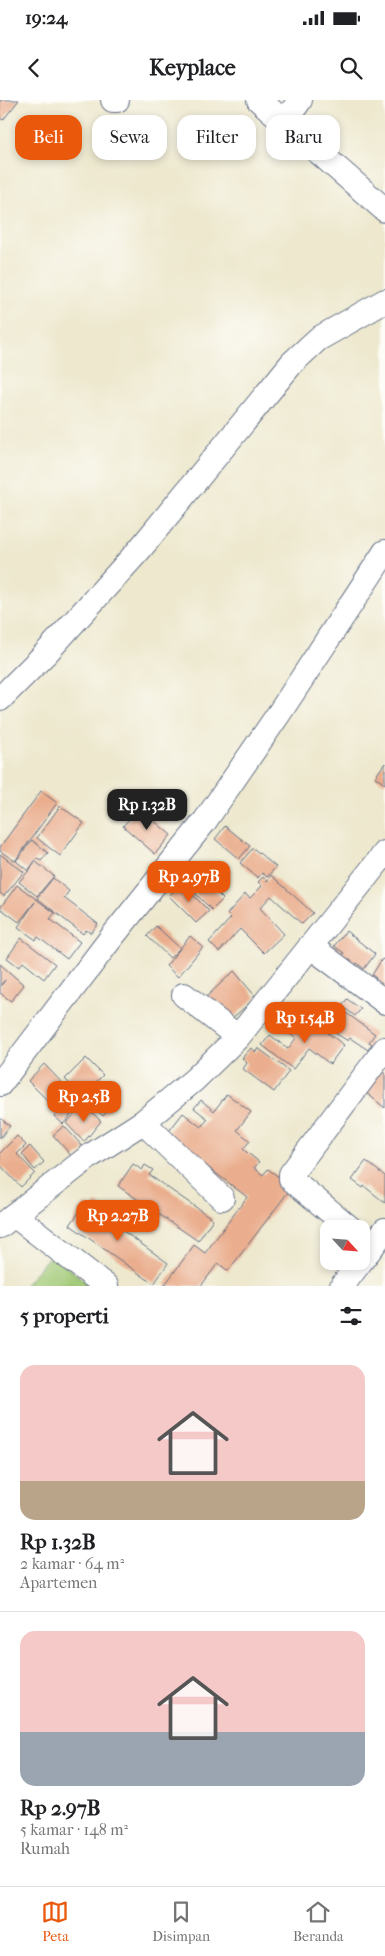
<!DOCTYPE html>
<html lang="id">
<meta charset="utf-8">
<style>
:root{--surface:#fff;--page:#f2f2f2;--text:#202124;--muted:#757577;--line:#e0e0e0;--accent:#ea580c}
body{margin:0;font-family:"IM FELL French Canon",serif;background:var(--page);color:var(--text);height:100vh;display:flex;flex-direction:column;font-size:19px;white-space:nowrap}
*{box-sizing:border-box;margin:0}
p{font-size:16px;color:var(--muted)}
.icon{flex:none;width:28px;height:28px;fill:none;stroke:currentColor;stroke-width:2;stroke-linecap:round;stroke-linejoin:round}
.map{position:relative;height:1186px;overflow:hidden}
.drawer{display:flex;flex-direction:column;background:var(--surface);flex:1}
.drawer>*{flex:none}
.top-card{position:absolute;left:15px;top:15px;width:355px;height:45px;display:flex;gap:10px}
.needle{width:32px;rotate:116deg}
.tools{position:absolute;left:320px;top:1120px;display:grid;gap:10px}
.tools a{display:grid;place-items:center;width:50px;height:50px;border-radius:10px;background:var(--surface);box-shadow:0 2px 8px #0003;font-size:25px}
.price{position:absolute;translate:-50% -42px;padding:0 11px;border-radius:10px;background:var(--accent);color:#fff;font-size:16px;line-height:32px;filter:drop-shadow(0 1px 2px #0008)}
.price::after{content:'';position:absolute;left:50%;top:30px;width:15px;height:11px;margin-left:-8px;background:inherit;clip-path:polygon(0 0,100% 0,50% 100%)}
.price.selected{background:#222;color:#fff}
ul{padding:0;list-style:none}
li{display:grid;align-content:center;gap:10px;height:265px;padding:0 20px}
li+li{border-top:1px solid var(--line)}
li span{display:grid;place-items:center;height:155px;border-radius:15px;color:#555}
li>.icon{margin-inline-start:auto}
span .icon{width:90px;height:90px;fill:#fffc;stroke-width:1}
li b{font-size:21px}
h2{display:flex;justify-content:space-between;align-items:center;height:60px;padding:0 20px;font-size:21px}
.chip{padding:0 18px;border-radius:15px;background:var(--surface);box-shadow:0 2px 8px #0003;font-size:18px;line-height:45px}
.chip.selected{background:var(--accent);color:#fff}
.status{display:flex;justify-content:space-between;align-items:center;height:35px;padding:0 25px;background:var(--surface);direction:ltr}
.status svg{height:14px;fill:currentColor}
header{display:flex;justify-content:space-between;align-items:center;height:65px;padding:0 20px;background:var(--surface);font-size:22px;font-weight:800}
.dock{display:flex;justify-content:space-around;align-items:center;height:70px;border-top:1px solid var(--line);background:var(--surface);font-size:14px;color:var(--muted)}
.dock a{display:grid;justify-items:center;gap:2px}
.dock .selected{color:var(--accent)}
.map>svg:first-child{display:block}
.green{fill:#9ec772;stroke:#5c7b68}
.building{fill:#eaae8e}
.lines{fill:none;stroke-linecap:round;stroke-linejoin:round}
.minor-casing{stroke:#647085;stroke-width:26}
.minor{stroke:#fff;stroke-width:24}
</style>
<div class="status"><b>19:24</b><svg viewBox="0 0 49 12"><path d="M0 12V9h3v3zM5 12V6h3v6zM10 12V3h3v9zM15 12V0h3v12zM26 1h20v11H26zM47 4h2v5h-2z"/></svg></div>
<header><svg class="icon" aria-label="back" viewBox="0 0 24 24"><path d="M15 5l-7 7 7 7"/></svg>Keyplace<svg class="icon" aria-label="search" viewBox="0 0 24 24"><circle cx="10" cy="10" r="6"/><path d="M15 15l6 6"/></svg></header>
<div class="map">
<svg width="385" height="1186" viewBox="0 0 385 1186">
<rect width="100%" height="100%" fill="#fdfcf7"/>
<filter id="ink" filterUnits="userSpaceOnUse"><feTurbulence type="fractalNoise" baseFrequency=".02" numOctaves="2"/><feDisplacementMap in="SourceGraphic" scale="10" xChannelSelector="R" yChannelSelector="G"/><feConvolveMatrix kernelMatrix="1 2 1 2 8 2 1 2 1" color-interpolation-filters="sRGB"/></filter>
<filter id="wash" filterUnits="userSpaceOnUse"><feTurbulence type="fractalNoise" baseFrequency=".0096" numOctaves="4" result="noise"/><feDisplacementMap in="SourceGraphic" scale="20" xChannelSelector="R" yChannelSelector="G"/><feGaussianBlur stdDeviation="1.12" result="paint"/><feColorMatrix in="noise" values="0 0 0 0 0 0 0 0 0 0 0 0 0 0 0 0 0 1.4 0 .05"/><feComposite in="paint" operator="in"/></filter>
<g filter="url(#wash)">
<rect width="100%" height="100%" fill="#ede8ce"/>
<path class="green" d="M51,1154L91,1186H24Z"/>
<g id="blocks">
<path class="building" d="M0,0H19L3,20L0,18Z
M385,663V684L375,677Z
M41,691L57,703L15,761L0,751V747Z
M60,706L84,723L60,756L37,738Z
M139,708L171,735L155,754L123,726Z
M225,726L250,746L239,759L215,739Z
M32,740L48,753L41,761L37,758L28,771L16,761Z
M253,748L276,767L267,777L262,773L258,778L240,763Z
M0,754L24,772L4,796L0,793Z
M36,762L54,776L37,796L19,782Z
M198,774L223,799L212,810L187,785Z
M271,775L313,813L302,824L271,796L260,808L284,834L264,853L240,829L219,852L209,842L231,818L227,814L245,794L250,798L262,786L258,782L263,777L267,781Z
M53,778L69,791L64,798L98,824L91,833L86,830L83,834L37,798Z
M181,783L209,811L196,823L169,796Z
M17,785L55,813L50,819L80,842L67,859L38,837L36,840L18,827L35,802L19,822L0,808Z
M156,826L180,848L170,858L147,836Z
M346,831L375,854L364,869L357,863L353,868L340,858L344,853L334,846Z
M190,836L203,847L178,877L166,866Z
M21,838L55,864L44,879L23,862L19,867L7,858Z
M382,859L385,860V894L371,886L376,878L372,875Z
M0,864L24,885L11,901L0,893V887L5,880L0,886Z
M234,871L256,897L228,922L206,897Z
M347,899L361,909L355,916L342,906Z
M341,909L375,934L369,942L372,944L368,950L350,938L348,941L335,933L338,929L330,924Z
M295,916L314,930L318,924L329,931L328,933L344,945L330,964L309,948L293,969L262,945L270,935L288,949L296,938L285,930Z
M251,948L256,952L258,948L289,971L274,992L243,969L247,963L242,958Z
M86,958L103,975L97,981L117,1001L103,1016L65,979Z
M44,964L69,990L53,1006L28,981Z
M381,970L385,974V1008L364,991Z
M227,994L251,1012L237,1030L250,1041L243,1049L259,1062L254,1068L263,1075L268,1069L292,1087L228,1171L218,1163L201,1186H164L194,1145L205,1153L247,1097L166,1035L183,1013L201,1027L208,1019L194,1008L201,1000L214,1011Z
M69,999L78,1007L63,1024L54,1016Z
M84,1005L101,1021L84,1042L66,1023Z
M0,1018L10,1026L0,1038Z
M64,1026L85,1049L74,1059L53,1035Z
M17,1036L26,1045L17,1054L35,1073L21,1087L0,1065V1053Z
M30,1046L44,1062L35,1070L22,1054Z
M366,1061L385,1076V1103L364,1086L363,1088L352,1080Z
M133,1064L142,1070L145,1065L153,1070L149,1075L213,1119L198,1141L118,1086Z
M97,1103L117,1117L112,1123L168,1163L154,1184L70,1125L85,1104L92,1109Z"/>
</g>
</g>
<g filter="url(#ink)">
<use href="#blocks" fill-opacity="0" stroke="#647085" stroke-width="1"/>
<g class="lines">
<g class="minor-casing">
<path id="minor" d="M113,0H117
M259,0L385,110
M284,23L300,0
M0,599L47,552L140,449L292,263L318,239L385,201
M310,846L385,902
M184,895L238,937
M0,984L112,837L205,721L280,612L385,452
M143,1022L222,1098
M14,1115L106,1186
M0,1126L90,1056L143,1022L194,980L238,937L385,753
M351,1129L291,1079V1074L385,949
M361,1161L385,1130
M342,1186L361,1161"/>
</g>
<use href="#minor" class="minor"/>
</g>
</g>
</svg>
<div class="tools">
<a><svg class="needle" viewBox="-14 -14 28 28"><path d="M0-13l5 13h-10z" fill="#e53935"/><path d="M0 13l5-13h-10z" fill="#757577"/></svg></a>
</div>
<b class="price selected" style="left:147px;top:731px">Rp 1.32B</b>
<b class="price" style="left:189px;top:803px">Rp 2.97B</b>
<b class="price" style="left:305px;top:944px">Rp 1.54B</b>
<b class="price" style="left:84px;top:1023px">Rp 2.5B</b>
<b class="price" style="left:118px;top:1142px">Rp 2.27B</b>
<div class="top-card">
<a class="chip selected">Beli</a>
<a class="chip">Sewa</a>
<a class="chip">Filter</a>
<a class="chip">Baru</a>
</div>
</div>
<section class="drawer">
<h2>5 properti<svg class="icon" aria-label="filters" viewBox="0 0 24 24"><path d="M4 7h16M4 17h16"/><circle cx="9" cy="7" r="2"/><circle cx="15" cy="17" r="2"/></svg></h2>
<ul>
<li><span style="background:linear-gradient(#f6c9c9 75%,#b9a48a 0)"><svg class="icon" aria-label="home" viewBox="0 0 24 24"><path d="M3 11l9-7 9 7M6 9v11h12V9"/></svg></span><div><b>Rp 1.32B</b><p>2 kamar · 64 m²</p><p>Apartemen</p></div></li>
<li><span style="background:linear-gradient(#f6c9c9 65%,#9aa5b1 0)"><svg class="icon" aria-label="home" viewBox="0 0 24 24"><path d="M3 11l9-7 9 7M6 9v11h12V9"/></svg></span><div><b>Rp 2.97B</b><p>5 kamar · 148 m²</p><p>Rumah</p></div></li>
</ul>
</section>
<nav class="dock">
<a class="selected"><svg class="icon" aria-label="map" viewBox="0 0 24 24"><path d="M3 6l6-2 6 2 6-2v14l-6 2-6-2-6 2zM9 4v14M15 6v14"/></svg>Peta</a>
<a><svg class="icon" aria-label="saved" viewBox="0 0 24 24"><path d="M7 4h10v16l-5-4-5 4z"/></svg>Disimpan</a>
<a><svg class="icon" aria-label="home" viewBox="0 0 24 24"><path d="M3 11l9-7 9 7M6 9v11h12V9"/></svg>Beranda</a>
</nav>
